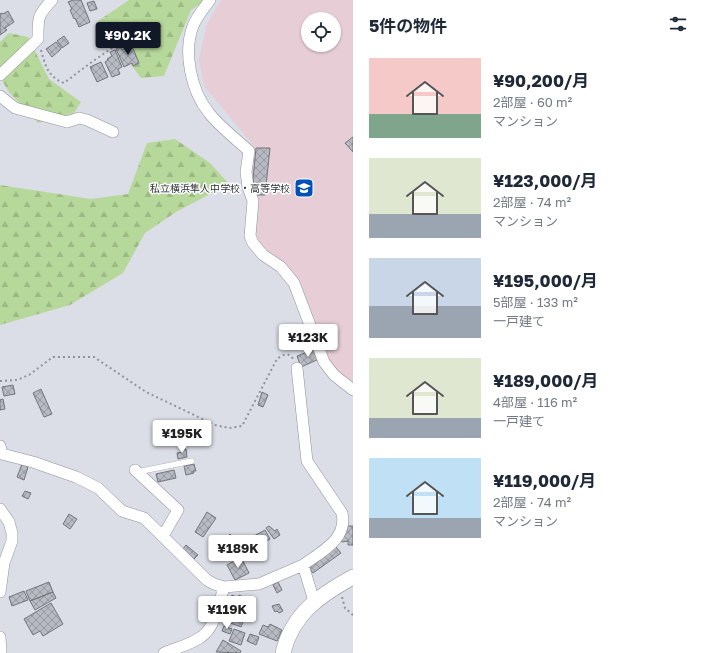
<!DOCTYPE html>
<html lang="ja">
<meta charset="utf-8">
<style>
:root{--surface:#fff;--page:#f6f6f7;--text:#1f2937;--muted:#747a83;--accent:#111827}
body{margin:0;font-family:"Golos Text","Noto Sans JP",sans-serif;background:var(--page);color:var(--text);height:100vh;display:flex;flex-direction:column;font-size:15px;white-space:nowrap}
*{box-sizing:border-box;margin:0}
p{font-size:13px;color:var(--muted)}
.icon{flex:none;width:22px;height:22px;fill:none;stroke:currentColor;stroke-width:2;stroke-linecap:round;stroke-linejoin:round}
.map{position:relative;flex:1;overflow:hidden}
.details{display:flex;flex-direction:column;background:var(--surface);width:352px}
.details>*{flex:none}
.buttons{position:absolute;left:301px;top:12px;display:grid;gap:8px}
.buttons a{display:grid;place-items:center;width:40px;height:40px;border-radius:50%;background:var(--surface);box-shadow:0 1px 3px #0004;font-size:20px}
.price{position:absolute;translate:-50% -34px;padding:0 9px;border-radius:4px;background:#fff;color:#222;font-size:13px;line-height:26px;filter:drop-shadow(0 1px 2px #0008)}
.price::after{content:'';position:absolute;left:50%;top:24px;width:12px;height:9px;margin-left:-6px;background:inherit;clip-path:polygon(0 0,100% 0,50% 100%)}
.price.selected{background:var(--accent);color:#fff}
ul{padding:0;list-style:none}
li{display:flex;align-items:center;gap:12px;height:100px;padding:0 16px}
li span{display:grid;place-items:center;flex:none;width:112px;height:80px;border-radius:0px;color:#555}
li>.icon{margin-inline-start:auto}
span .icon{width:48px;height:48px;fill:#fffc;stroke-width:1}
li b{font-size:17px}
h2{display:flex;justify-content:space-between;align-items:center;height:48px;padding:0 16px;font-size:17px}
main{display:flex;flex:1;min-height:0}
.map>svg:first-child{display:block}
.education{fill:#e6cdd6;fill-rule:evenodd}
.forest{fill:url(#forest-firs)}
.building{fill:url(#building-cross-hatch);stroke:#73757d}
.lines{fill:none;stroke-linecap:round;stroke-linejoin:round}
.lane-casing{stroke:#90929b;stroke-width:6}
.street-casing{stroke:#90929b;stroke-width:12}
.secondary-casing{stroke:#90929b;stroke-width:16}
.path{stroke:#909399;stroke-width:2;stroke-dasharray:2 3;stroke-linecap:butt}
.lane{stroke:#fff;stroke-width:5.5}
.street{stroke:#fff;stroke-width:11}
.secondary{stroke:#fff;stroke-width:15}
.labels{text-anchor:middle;stroke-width:3;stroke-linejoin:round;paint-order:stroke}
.poi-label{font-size:10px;fill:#2f3134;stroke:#fff;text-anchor:end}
</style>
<main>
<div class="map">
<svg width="353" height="653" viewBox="0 0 353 653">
<defs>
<pattern id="forest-firs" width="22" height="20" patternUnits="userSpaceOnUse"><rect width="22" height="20" fill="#b6d89a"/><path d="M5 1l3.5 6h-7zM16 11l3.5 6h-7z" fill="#9dba85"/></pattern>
<pattern id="building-cross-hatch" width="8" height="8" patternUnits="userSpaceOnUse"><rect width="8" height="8" fill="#b7bac2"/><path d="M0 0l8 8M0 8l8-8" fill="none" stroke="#95989e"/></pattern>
</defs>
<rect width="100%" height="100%" fill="#dbdee7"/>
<path class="education" d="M221,0H353V384L339,374L328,359L308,303L296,279L256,239L255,230L258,215V199L252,177L253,145L204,86L199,59L207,24ZM308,19H334V45H308Z"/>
<path class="forest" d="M129,0H206L191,10L164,76L141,78L98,21Z
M9,33L28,37L49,79L81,102L74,113L38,123L9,92L0,77V42Z
M175,139L210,163L229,184L176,212L145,233L123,273L70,305L0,325V185L91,199L128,194L147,143Z"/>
<path class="building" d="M73,0H81L90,22L79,27L75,18L74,19L70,10L72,9L68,2Z
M94,1L97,9L90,11L87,3Z
M8,11L14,22L5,28L7,30L0,35V14L2,13L3,14Z
M64,36L69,43L62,48L57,41Z
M56,42L61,49L52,57L46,49Z
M132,46L139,63L133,66L132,63L124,67L116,49L120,47L122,50Z
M115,50L122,67L118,69L120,74L112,77L105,62L108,60L107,59L112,56L110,52Z
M101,62L108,77L97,82L90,67Z
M353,137V152L345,143Z
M256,148H270L265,195H256L253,179Z
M315,349L319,359L301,367L297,356Z
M13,385L15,394L4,396L2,387Z
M41,389L52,414L44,417L33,393Z
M262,392L268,395L263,407L258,405Z
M3,399L5,409L0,410V400Z
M186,449L187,457L178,459L177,453L182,452V450Z
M22,464L28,467L24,480L17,477Z
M194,464L196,471H193L194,473L186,475L184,466Z
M174,470L176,478L158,482L156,474Z
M25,491L31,493L28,499L22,496Z
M207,512L216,518L203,537L195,532Z
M69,514L77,519L70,529L63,524Z
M269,526L275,531L277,529L280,535L274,539L266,528Z
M346,526H353V545H348V541L342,542L341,540L347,530Z
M265,530L270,539L244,554L243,552L241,553L235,548L240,546L239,544Z
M230,534L238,542L234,547L225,539Z
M186,545L198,555L194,559L183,549Z
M336,547L341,553L313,573L309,568Z
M241,557L249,573L235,580L227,565Z
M49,582L53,592L30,601L26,591Z
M278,582L282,590L277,593L273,585Z
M24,591L28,600L12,606L9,597Z
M53,592L56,598L35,610L30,601Z
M232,595L238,598L239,595L245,598L240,610L247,613L241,627L225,621L231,607L228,605Z
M51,603L63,624L43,636L40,631L33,635L24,619Z
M279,604L283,611L279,613L277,611L275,612L272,606Z
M270,624L282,630L277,641L259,634L263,625L268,627Z
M224,626L232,629L230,634L222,631Z
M234,629L245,633L241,645L229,641Z
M250,634L259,637L256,645L247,641Z
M223,640L241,651L240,653L216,652Z"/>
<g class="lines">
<g class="lane-casing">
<path id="lane" d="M137,472L192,461"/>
</g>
<g class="street-casing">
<path id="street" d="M210,0C204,8 197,16 193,26C183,52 191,91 209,113C219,126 236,139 249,151L246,172L248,187L253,201L250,236L253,243L263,255L281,267L294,283L324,362L334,375L353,390
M0,75L38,39C38,18 37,16 52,0
M0,96L15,108L67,122L79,118L87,120L113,132
M297,368L307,461L342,513C348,539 321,552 303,565
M0,446L2,454L33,462L76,477L98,488L122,511L144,518L207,580L214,584L224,587
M135,470L178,510L163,536
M0,509L9,522L12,533V541L4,563L0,592
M0,637L1,653
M164,653C176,648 190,645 201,637C216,627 219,602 224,587L259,584L303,565L314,601"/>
</g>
<g class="secondary-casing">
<path id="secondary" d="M283,653C292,614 320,595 353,577"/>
</g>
<path class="path" d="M41,50C45,65 48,77 64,83L89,64L115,46H125
M0,381L17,380L29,375L53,357H94L146,392L215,425L229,428L242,426L277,359C282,355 289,351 293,359
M342,597L345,608L353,615"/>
<use href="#lane" class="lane"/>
<use href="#street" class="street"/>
<use href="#secondary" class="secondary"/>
</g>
<defs>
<g id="school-square" transform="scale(1)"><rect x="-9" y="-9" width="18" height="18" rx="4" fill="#0050ba" stroke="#fff"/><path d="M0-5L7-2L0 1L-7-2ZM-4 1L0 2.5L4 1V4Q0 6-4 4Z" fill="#fff"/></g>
</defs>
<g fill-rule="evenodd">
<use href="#school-square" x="304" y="188"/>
</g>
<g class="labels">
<g class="poi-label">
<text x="290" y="192">私立横浜隼人中学校・高等学校</text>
</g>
</g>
</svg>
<div class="buttons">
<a><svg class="icon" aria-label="locate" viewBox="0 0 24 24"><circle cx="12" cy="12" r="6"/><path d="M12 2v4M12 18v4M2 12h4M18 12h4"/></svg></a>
</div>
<b class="price selected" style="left:128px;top:56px">¥90.2K</b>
<b class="price" style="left:308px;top:358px">¥123K</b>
<b class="price" style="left:182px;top:454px">¥195K</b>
<b class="price" style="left:238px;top:569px">¥189K</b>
<b class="price" style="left:227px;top:630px">¥119K</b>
</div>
<section class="details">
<h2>5件の物件<svg class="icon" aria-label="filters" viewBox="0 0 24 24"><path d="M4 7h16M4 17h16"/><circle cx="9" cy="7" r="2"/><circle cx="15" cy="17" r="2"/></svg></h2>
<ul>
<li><span style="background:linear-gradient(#f6c9c9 70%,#7fa58c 0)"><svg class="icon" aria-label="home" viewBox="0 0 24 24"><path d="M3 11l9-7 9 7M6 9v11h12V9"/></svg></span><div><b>¥90,200/月</b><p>2部屋 · 60 m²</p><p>マンション</p></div></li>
<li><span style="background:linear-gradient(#dfe7d0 70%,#9aa5b1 0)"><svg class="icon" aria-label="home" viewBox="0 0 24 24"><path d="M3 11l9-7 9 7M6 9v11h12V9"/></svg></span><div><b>¥123,000/月</b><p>2部屋 · 74 m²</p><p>マンション</p></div></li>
<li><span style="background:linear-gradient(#c9d6e8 60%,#9aa5b1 0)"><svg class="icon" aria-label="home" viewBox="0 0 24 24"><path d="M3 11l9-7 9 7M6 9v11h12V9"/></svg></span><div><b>¥195,000/月</b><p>5部屋 · 133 m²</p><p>一戸建て</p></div></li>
<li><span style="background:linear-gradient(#dfe7d0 75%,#9aa5b1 0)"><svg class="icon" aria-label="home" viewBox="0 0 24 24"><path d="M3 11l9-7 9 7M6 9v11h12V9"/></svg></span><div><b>¥189,000/月</b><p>4部屋 · 116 m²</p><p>一戸建て</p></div></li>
<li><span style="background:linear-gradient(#bfe0f5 75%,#9aa5b1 0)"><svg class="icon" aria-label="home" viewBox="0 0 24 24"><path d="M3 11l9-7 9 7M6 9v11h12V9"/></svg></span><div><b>¥119,000/月</b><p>2部屋 · 74 m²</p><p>マンション</p></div></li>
</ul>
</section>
</main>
